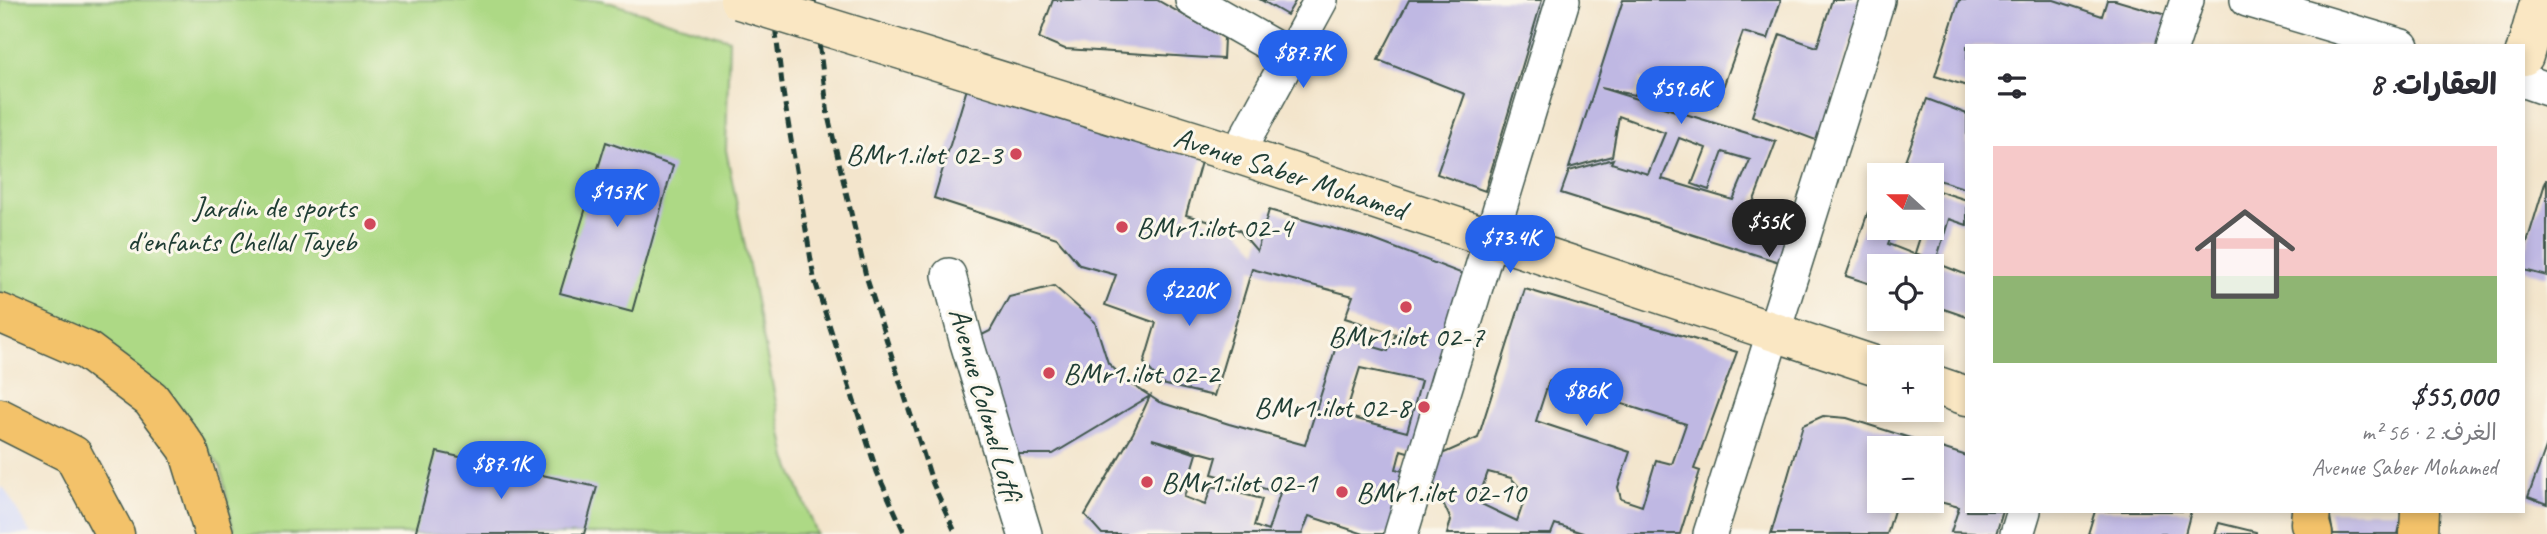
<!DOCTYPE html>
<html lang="ar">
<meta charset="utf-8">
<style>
:root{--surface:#fff;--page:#f7f7f7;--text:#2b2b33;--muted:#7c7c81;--accent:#2563eb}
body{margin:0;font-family:Caveat,"Playpen Sans Arabic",sans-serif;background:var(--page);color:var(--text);direction:rtl;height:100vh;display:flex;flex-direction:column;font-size:26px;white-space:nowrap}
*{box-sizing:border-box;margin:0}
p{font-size:23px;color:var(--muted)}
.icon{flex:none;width:38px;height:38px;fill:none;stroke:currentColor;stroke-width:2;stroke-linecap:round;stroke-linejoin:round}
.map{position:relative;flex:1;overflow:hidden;direction:ltr}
.side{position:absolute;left:1965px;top:44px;width:560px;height:469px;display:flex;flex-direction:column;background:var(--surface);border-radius:0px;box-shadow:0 4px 10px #0003;direction:rtl}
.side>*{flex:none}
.needle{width:46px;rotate:291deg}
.fabs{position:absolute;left:1867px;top:163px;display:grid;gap:14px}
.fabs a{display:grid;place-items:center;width:77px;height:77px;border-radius:0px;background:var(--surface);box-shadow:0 4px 10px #0003;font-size:35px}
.price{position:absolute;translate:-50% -60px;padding:0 16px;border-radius:24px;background:var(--accent);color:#fff;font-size:23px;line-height:46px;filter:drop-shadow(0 2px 4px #0008)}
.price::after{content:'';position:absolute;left:50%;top:42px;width:21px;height:16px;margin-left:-10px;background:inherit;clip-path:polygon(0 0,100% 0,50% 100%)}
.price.current{background:#222;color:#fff}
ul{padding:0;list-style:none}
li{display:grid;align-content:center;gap:14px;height:371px;padding:0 28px}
li span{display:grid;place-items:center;height:217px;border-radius:0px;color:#555}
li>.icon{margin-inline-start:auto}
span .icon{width:126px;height:126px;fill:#fffc;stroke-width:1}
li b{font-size:30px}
h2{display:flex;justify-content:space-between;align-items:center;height:84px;padding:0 28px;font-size:30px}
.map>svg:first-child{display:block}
.built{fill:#d3d9f9}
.green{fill:#add985;stroke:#668b5c;stroke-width:2}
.building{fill:#bfb8e3;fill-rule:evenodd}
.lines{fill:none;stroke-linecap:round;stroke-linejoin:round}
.street-casing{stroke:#3f564b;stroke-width:36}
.secondary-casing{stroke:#3f564b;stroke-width:41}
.primary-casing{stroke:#3f564b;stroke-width:41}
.street{stroke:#fff;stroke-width:33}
.secondary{stroke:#fae7c3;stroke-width:38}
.primary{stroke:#f3c26a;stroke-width:38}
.rail{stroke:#1f3d34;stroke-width:5;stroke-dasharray:10 5;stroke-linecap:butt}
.secondary-bridge-casing{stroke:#3f564b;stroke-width:41;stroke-linecap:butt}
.secondary-bridge{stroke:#fae7c3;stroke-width:38}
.poi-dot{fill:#d1495b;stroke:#fbf7ec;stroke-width:2.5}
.labels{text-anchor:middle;stroke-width:6;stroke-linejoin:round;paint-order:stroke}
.poi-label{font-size:30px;fill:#1f3d34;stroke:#fbf7ec;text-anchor:start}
.street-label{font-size:30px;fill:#1f3d34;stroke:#fbf7ec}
</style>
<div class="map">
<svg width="2547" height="534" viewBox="0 0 2547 534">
<rect width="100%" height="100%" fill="#fbf7ec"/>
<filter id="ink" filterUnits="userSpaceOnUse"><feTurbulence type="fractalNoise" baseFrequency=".0143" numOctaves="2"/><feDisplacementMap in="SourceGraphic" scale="14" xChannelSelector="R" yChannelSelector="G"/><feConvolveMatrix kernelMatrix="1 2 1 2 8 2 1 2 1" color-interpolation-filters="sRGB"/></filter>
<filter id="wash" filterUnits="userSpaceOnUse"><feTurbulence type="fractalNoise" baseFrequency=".00686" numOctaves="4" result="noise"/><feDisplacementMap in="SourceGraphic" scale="28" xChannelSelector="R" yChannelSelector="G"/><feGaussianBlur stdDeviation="1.57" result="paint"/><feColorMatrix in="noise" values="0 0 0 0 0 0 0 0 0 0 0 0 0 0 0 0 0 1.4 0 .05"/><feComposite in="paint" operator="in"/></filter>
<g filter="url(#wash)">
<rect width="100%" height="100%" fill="#f3e5cc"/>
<path class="built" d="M0,487L4,488L31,534H0Z"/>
<path class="green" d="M0,0H601L729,39L726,150L787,458L817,534H234L221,468L167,393L0,298Z"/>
<g id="blocks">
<path class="building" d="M1053,0H1157L1224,38L1223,59L1065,49L1039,38Z
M1261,0H1296L1287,15Z
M1409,0H1542L1485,191L1437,174L1465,94L1378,60Z
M1623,0H1781L1768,39L1743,32L1717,104L1641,78L1635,95L1601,88L1776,142L1753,203L1796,220L1782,263L1561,193L1569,171L1613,159L1611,163L1648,174L1665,133L1619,116L1612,156L1569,168ZM1679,138L1706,148L1692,184L1709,190L1723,152L1750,160L1733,200L1662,179Z
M1832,0H1862L1821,142L1752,116L1780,34L1817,47Z
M1959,0H2054L2102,16L2107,0H2115L2169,16L2159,46H1967V86L1935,76Z
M972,72L1206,144L1186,215L1239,230L1257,251L1269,210L1374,240L1471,277L1421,456L1401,450L1396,469L1409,473L1392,534H1364L1309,516L1302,534H1102L1085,515L1133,433L1150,396L1053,454H1002L972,340L990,331L1009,297L1054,286L1095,322L1108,363L1128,382L1150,396L1159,402L1229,424L1305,445L1339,337L1388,351L1396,334L1345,318L1353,296L1252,269L1214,396L1162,384L1144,363L1156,323L1105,305L1116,275L1080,265L1057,238L934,198ZM1360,368L1421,381L1407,432L1345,416ZM1152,439L1217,457L1212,474L1280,493L1268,531L1254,526L1262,499L1212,486L1205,505L1184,497L1197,454Z
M1927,99L1967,114V189L1932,178V175H1921L1902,169Z
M606,142L673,166L632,312L560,293Z
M2546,180H2547V276L2524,270V252Z
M1932,189L1967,200V225L1949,219L1936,261L1915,253L1923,228H1932Z
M1868,212L1880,216V228H1894L1888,244L1967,275V317L1932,305V266H1880V287L1846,276Z
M1525,289L1737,352L1694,469L1700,471L1680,534H1586L1555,524L1551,534H1447L1451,520L1424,462L1478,438ZM1549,381L1686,424L1672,464L1656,460L1642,506L1621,499L1618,487L1630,452L1536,421ZM1488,472L1511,478L1526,495L1517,521L1477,502Z
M1823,416L1847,418L1967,456V511H2003L1996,534L1951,532L1959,507L1932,500V448H1880V500H1897L1887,534H1771L1803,425Z
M2547,445V504L2528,497Z
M437,452L597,487L584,534H415Z
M2095,511H2191L2185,534H2088Z
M2329,511H2400L2402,518L2398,534H2333Z
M2219,523L2256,532V534H2215Z"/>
</g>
</g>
<g filter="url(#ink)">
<use href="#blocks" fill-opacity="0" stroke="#3f564b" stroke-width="2"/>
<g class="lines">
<g class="street-casing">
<path id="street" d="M1192,0L1290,56
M2247,0L2402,46
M2172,46L2187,0
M2524,81L2547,89
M1237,154L1321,0
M949,275L966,340L1025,534
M1401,534L1563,0
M1710,534L1878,0
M2017,534L2024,511"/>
</g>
<g class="secondary-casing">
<path id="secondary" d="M892,47L1237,154L1880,367
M2524,56L2540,0
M1932,384L1967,396"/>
</g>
<g class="primary-casing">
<path id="primary" d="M0,313L87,351L151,399L188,449L214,534
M0,418L73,455L115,534
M2311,511L2310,523L2313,534
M2419,534L2420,511"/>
</g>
<use href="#street" class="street"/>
<use href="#secondary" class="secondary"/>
<use href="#primary" class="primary"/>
<path class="rail" d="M772,0L783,92L814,278L877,472L905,534
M814,0L828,116L866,276L933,484L956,534"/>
<g class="secondary-bridge-casing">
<path id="secondary-bridge" d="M739,0L892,47"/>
</g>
<use href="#secondary-bridge" class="secondary-bridge"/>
</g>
</g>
<g class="poi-dot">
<circle cx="1016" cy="154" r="7"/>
<circle cx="370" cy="224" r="7"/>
<circle cx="1122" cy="227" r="7"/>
<circle cx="1406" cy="307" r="7"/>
<circle cx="1049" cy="373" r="7"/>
<circle cx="1424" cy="407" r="7"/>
<circle cx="1147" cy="482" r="7"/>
<circle cx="1342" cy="492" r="7"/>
</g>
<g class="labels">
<g class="poi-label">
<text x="1002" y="164" text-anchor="end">BMr1.ilot 02-3</text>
<text x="356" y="217" text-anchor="end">Jardin de sports<tspan x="356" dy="34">d'enfants Chellal Tayeb</tspan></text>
<text x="1136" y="237">BMr1.ilot 02-4</text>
<text x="1406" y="346" text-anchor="middle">BMr1.ilot 02-7</text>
<text x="1063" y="383">BMr1.ilot 02-2</text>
<text x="1410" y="417" text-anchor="end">BMr1.ilot 02-8</text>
<text x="1161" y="492">BMr1.ilot 02-1</text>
<text x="1356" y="502">BMr1.ilot 02-10</text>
</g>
<g class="street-label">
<text transform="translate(1290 173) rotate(18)" y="10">Avenue Saber Mohamed</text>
<text transform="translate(986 404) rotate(74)" y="10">Avenue Colonel Lotfi</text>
</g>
</g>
</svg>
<div class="fabs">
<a><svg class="needle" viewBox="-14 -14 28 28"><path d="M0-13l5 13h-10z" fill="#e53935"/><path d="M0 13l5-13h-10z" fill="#7c7c81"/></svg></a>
<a><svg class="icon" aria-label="locate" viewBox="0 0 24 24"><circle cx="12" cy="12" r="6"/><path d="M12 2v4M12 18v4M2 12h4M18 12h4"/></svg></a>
<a>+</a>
<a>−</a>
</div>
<b class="price" style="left:1303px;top:90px">$87.7K</b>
<b class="price" style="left:1681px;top:126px">$59.6K</b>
<b class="price" style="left:617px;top:229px">$157K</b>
<b class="price current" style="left:1769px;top:259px">$55K</b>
<b class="price" style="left:1510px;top:275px">$73.4K</b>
<b class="price" style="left:1189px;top:328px">$220K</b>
<b class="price" style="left:1586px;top:428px">$86K</b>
<b class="price" style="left:501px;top:501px">$87.1K</b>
<section class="side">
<h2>العقارات: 8<svg class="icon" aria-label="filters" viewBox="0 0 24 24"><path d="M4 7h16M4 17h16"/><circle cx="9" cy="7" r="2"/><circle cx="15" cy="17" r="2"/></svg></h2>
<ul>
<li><span style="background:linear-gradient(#f6c9c9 60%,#8fb573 0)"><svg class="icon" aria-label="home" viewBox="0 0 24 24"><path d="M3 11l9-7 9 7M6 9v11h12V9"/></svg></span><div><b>$55,000</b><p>الغرف: 2 · 56 m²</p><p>Avenue Saber Mohamed</p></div></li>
</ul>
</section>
</div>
